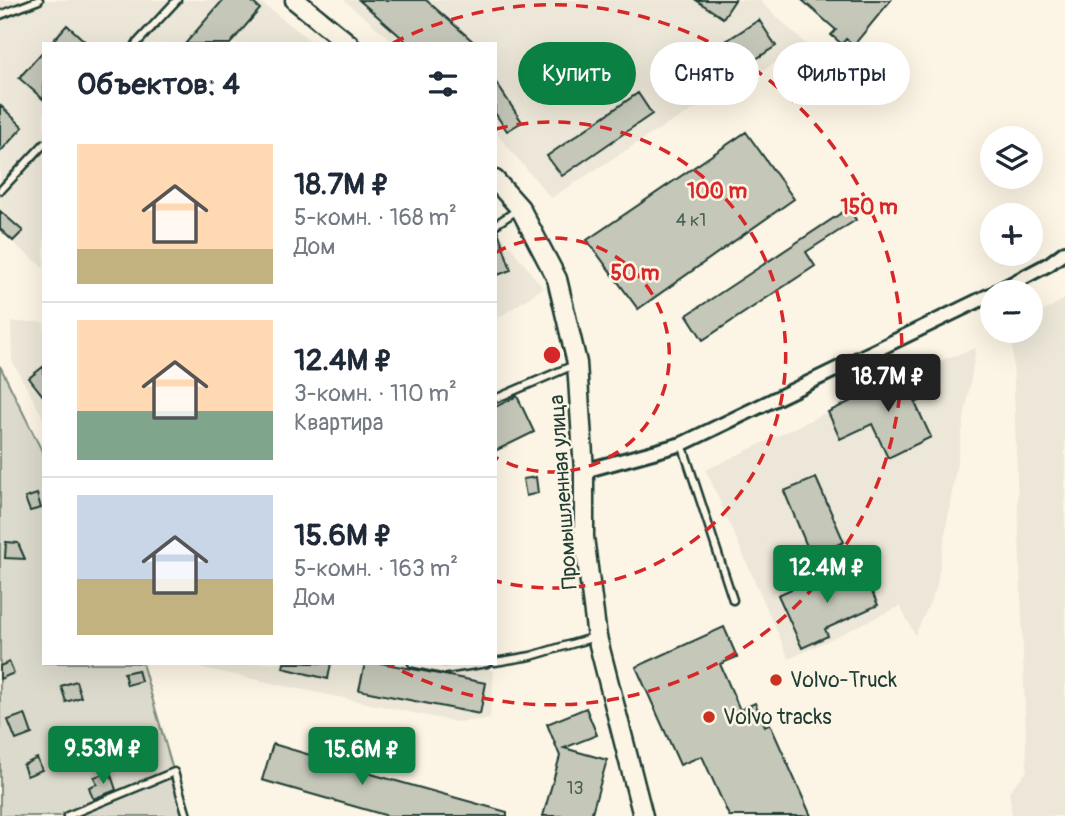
<!DOCTYPE html>
<html lang="ru">
<meta charset="utf-8">
<style>
:root{--surface:#fff;--page:#f2f2f3;--text:#1f2937;--muted:#747a83;--line:#e0e1e3;--accent:#0b8043}
body{margin:0;font-family:Pangolin,sans-serif;background:var(--page);color:var(--text);height:100vh;display:flex;flex-direction:column;font-size:26px;white-space:nowrap}
*{box-sizing:border-box;margin:0}
p{font-size:23px;color:var(--muted)}
.icon{flex:none;width:38px;height:38px;fill:none;stroke:currentColor;stroke-width:2;stroke-linecap:round;stroke-linejoin:round}
.map{position:relative;flex:1;overflow:hidden}
.side{position:absolute;left:42px;top:42px;width:455px;height:623px;display:flex;flex-direction:column;background:var(--surface);border-radius:0px;box-shadow:0 7px 28px #0002}
.side>*{flex:none}
.hud{position:absolute;left:518px;top:42px;width:441px;height:63px;display:flex;gap:14px}
.controls{position:absolute;left:980px;top:126px;display:grid;gap:14px}
.controls a{display:grid;place-items:center;width:63px;height:63px;border-radius:50%;background:var(--surface);box-shadow:0 7px 28px #0002;font-size:35px}
.price{position:absolute;translate:-50% -60px;padding:0 16px;border-radius:7px;background:var(--accent);color:#fff;font-size:23px;line-height:46px;filter:drop-shadow(0 2px 4px #0008)}
.price::after{content:'';position:absolute;left:50%;top:42px;width:21px;height:16px;margin-left:-10px;background:inherit;clip-path:polygon(0 0,100% 0,50% 100%)}
.price.current{background:#222;color:#fff}
ul{padding:0;list-style:none}
li{display:flex;align-items:center;gap:21px;height:175px;padding:0 35px}
li+li{border-top:2px solid var(--line)}
li span{display:grid;place-items:center;flex:none;width:196px;height:140px;border-radius:0px;color:#555}
li>.icon{margin-inline-start:auto}
span .icon{width:84px;height:84px;fill:#fffc;stroke-width:1}
li b{font-size:30px}
h2{display:flex;justify-content:space-between;align-items:center;height:84px;padding:0 35px;font-size:30px}
.pill{padding:0 24px;border-radius:32px;background:var(--surface);box-shadow:0 7px 28px #0002;font-size:24px;line-height:63px}
.pill.current{background:var(--accent);color:#fff}
.map>svg:first-child{display:block}
.built{fill:#ece7d8}
.green{fill:#dcdacc;stroke:#7e8c80;stroke-width:2}
.building{fill:#c5c7b9;stroke:#1f3d34;stroke-width:2}
.lines{fill:none;stroke-linecap:round;stroke-linejoin:round}
.lane-casing{stroke:#1f3d34;stroke-width:11}
.street-casing{stroke:#1f3d34;stroke-width:18}
.secondary-casing{stroke:#1f3d34;stroke-width:23}
.lane{stroke:#fcf5e5;stroke-width:6}
.street{stroke:#fcf5e5;stroke-width:12}
.secondary{stroke:#fcf5e5;stroke-width:18}
.ring{fill:none;stroke:#d62828;stroke-width:3.5;stroke-dasharray:12 9}
.poi-dot{fill:#c8321e;stroke:#fcf5e5;stroke-width:2.5}
.labels{text-anchor:middle;stroke-width:5;stroke-linejoin:round;paint-order:stroke}
.number-label{font-size:18px;fill:#486055}
.street-label{font-size:21px;fill:#1f3d34;stroke:#fcf5e5}
.poi-label{font-size:21px;fill:#1f3d34;stroke:#fcf5e5;text-anchor:start}
.centre{fill:#d62828;stroke:#fcf5e5;stroke-width:3.5}
.ring-label{font-size:21px;text-anchor:middle;font-weight:bold;fill:#d62828;stroke:#fcf5e5;stroke-width:5;stroke-linejoin:round;paint-order:stroke}
</style>
<div class="map">
<svg width="1065" height="816" viewBox="0 0 1065 816">
<rect width="100%" height="100%" fill="#fcf5e5"/>
<filter id="ink" filterUnits="userSpaceOnUse"><feTurbulence type="fractalNoise" baseFrequency=".0143" numOctaves="2"/><feDisplacementMap in="SourceGraphic" scale="14" xChannelSelector="R" yChannelSelector="G"/><feConvolveMatrix kernelMatrix="1 2 1 2 8 2 1 2 1" color-interpolation-filters="sRGB"/></filter>
<g filter="url(#ink)">
<path class="built" d="M0,0H258L315,44H44V268L0,232Z
M344,0H759L807,45L658,130L551,198L495,132V44H396Z
M495,227L543,288L495,320Z
M1065,299V816H1012L1009,791L1027,771L1012,331H1031V318Z
M11,322H44V419L12,361Z
M976,348L936,589L915,635L900,606L789,659L706,470L920,368Z
M178,663H483L494,673L490,719L456,722Z"/>
<path class="green" d="M0,366L44,455V663H142L182,801L183,816H0Z"/>
<path class="building" d="M223,0H250L260,9L230,44H185Z
M359,0H426L476,44H409Z
M696,0H735L723,18Z
M802,0H891L854,45L846,39L842,44L831,35L836,30Z
M759,20L776,46L682,107L665,80Z
M67,25L88,44H50Z
M44,50V100L19,78Z
M495,81L522,122L507,131L495,113Z
M638,93L652,114L562,176L547,156Z
M0,105L23,127L0,152Z
M746,132L794,199L638,309L587,240Z
M849,208L856,220L806,252L815,266L703,340L687,315Z
M0,211L23,231L13,241L0,229Z
M498,231L511,270L495,276V232Z
M44,366V397L29,378Z
M920,368L932,395L915,403L931,437L888,458L872,424L840,439L828,412Z
M517,396L534,432L495,451V407Z
M536,477L538,493L526,496L523,479Z
M816,478L844,542L811,556L784,491Z
M37,494L41,508L30,511L25,498Z
M6,542L18,543L25,559L5,558Z
M860,567L878,605L825,629L828,636L802,648L778,595L805,583L809,591Z
M724,627L737,657L720,664L740,710L755,703L765,726L770,724L811,816H729L702,756L680,765L636,667Z
M9,662L14,673L0,679V666Z
M284,663H331L328,679L283,668Z
M365,663H381L486,683L480,714L359,690Z
M138,670L141,681L127,685L124,673Z
M76,681L81,697L66,702L61,686Z
M586,708L597,735L564,748L607,760L591,816H543L560,756L547,724Z
M25,714L32,734L16,740L8,720Z
M273,744L327,760L330,750L360,758L357,770L507,812V816H388L262,780Z
M37,758L42,770L27,776L23,765Z
M110,772L116,790L93,799L89,787L97,784L94,777Z"/>
<g class="lines">
<g class="lane-casing">
<path id="lane" d="M0,15L39,0
M136,44L177,0
M1,190L44,144
M495,225L520,208
M495,399L574,365
M682,444L733,600
M495,662L531,656L595,637
M412,663L444,670L487,663
M67,816L174,772L187,816"/>
</g>
<g class="street-casing">
<path id="street" d="M996,292L1049,264L1065,252
M584,471L682,444L992,294"/>
</g>
<g class="secondary-casing">
<path id="secondary" d="M295,0L349,44
M495,180L520,208L557,279L577,363L584,471V537L597,637L643,816"/>
</g>
<use href="#lane" class="lane"/>
<use href="#street" class="street"/>
<use href="#secondary" class="secondary"/>
</g>
</g>
<g class="ring">
<path d="M495 253A117 117 0 1 1 495 457"/>
<path d="M496 129A233 233 0 1 1 496 581"/>
<path d="M393 43A350 350 0 1 1 388 664"/>
</g>
<g class="poi-dot">
<circle cx="776" cy="680" r="7"/>
<circle cx="709" cy="717" r="7"/>
</g>
<g class="labels">
<g class="number-label">
<text x="691" y="226">4 к1</text>
<text x="575" y="794">13</text>
</g>
<g class="street-label">
<text transform="translate(563 492) rotate(-94)" y="7">Промышленная улица</text>
</g>
<g class="poi-label">
<text x="790" y="687">Volvo-Truck</text>
<text x="723" y="724">Volvo tracks</text>
</g>
</g>
<circle cx="552" cy="355" r="10" class="centre"/>
<g class="ring-label">
<text x="717" y="198">100 m</text>
<text x="869" y="214">150 m</text>
<text x="635" y="280">50 m</text>
</g>
</svg>
<div class="controls">
<a><svg class="icon" aria-label="layers" viewBox="0 0 24 24"><path d="M12 4l9 5-9 5-9-5zM3 14l9 5 9-5"/></svg></a>
<a>+</a>
<a>−</a>
</div>
<b class="price current" style="left:888px;top:414px">18.7M ₽</b>
<b class="price" style="left:827px;top:605px">12.4M ₽</b>
<b class="price" style="left:103px;top:786px">9.53M ₽</b>
<b class="price" style="left:362px;top:787px">15.6M ₽</b>
<div class="hud">
<a class="pill current">Купить</a>
<a class="pill">Снять</a>
<a class="pill">Фильтры</a>
</div>
<section class="side">
<h2>Объектов: 4<svg class="icon" aria-label="filters" viewBox="0 0 24 24"><path d="M4 7h16M4 17h16"/><circle cx="9" cy="7" r="2"/><circle cx="15" cy="17" r="2"/></svg></h2>
<ul>
<li><span style="background:linear-gradient(#ffd9b3 75%,#c2b280 0)"><svg class="icon" aria-label="home" viewBox="0 0 24 24"><path d="M3 11l9-7 9 7M6 9v11h12V9"/></svg></span><div><b>18.7M ₽</b><p>5-комн. · 168 m²</p><p>Дом</p></div></li>
<li><span style="background:linear-gradient(#ffd9b3 65%,#7fa58c 0)"><svg class="icon" aria-label="home" viewBox="0 0 24 24"><path d="M3 11l9-7 9 7M6 9v11h12V9"/></svg></span><div><b>12.4M ₽</b><p>3-комн. · 110 m²</p><p>Квартира</p></div></li>
<li><span style="background:linear-gradient(#c9d6e8 60%,#c2b280 0)"><svg class="icon" aria-label="home" viewBox="0 0 24 24"><path d="M3 11l9-7 9 7M6 9v11h12V9"/></svg></span><div><b>15.6M ₽</b><p>5-комн. · 163 m²</p><p>Дом</p></div></li>
</ul>
</section>
</div>
